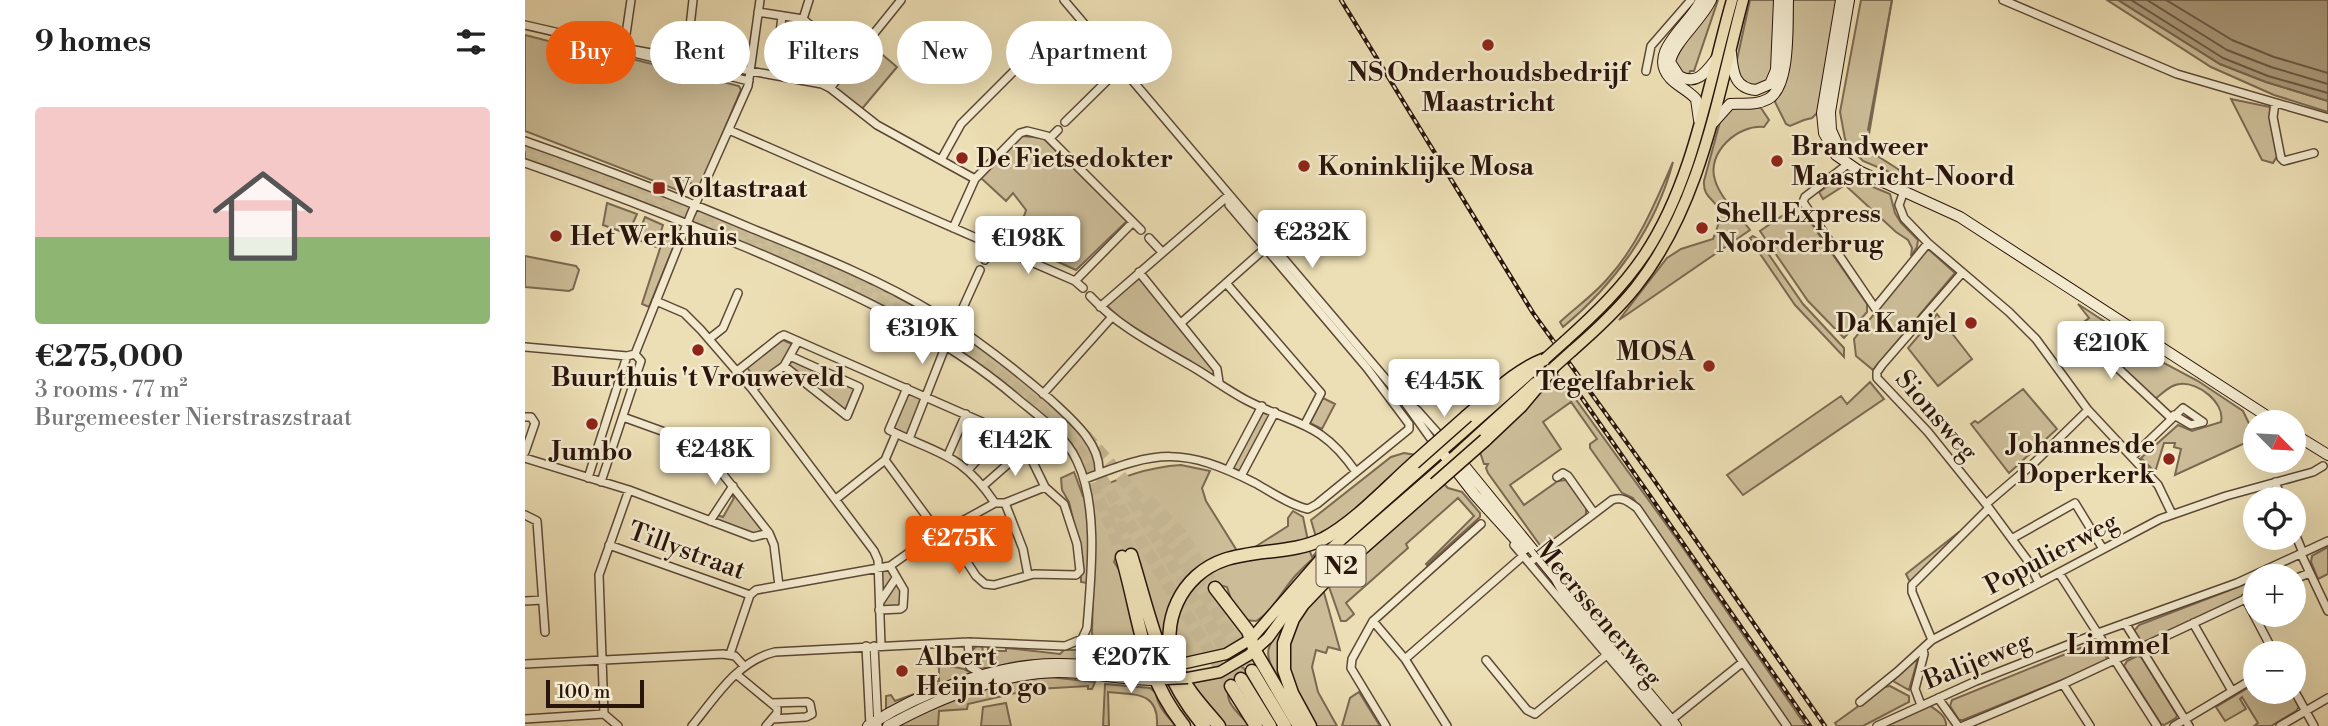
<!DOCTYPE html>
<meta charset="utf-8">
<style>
:root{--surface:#fff;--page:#f6f6f6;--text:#222;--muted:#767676;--accent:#ea580c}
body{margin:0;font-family:"Libre Bodoni",serif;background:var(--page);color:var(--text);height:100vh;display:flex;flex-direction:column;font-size:26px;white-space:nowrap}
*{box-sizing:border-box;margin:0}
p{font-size:23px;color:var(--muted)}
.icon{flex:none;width:38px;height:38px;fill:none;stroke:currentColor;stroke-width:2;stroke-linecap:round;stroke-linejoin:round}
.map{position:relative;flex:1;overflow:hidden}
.sheet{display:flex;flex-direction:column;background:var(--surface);width:525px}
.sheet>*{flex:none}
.top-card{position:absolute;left:21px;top:21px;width:665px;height:63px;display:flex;gap:14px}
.needle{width:46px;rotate:114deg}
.tools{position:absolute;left:1718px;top:410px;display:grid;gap:14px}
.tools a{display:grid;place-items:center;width:63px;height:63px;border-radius:50%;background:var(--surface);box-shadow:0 7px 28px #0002;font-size:35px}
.scale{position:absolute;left:21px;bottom:18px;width:98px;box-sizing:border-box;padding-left:7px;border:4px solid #2a150c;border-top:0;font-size:19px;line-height:24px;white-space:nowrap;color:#2a150c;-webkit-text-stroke:5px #f3eacf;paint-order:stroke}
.price{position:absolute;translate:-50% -60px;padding:0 16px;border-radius:7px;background:#fff;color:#222;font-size:23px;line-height:46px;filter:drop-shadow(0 2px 4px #0008)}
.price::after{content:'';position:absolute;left:50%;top:42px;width:21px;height:16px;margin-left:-10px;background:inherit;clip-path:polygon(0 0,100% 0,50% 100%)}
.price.current{background:var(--accent);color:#fff}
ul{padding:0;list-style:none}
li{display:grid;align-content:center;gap:14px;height:371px;padding:0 35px}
li span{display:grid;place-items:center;height:217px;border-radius:7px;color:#555}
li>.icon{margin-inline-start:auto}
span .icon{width:126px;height:126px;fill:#fffc;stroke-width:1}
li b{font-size:30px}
h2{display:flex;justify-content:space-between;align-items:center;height:84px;padding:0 35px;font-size:30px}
.tag{padding:0 24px;border-radius:32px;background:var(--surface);box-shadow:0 7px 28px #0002;font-size:24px;line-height:63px}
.tag.current{background:var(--accent);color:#fff}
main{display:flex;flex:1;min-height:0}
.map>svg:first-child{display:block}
.green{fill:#ccbd98;stroke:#7b6952;stroke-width:2}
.water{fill:#ab9a7c;stroke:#77654f;stroke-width:2}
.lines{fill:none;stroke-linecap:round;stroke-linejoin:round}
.shore{stroke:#6a5844;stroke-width:2}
.stream{stroke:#77654f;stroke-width:2}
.highway-tunnel{stroke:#c6b793;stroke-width:12;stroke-dasharray:12 6;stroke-linecap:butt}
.street-casing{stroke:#5b4836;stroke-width:10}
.secondary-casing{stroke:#2a150c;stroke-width:12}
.primary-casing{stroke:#2a150c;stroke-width:13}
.highway-casing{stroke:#2a150c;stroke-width:15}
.street{stroke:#f3eacf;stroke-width:7}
.secondary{stroke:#f3eacf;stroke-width:10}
.primary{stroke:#eddfb5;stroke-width:10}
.highway{stroke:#eddfb5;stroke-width:12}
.rail-casing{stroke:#2a150c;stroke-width:4.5}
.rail{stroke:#f3eacf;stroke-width:2;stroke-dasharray:5;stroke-linecap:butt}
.primary-bridge-casing{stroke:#2a150c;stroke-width:13;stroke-linecap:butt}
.highway-bridge-casing{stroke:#2a150c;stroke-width:15;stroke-linecap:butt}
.primary-bridge{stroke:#eddfb5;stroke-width:10}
.highway-bridge{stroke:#eddfb5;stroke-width:12}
.poi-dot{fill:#8f2418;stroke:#f3eacf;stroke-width:2.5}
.labels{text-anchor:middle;stroke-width:5;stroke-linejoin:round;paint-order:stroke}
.shield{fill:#f3eacf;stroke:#665546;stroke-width:2}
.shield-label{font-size:24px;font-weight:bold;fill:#2a150c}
.poi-label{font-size:26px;font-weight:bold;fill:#2a150c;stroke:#f3eacf;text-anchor:start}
.street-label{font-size:26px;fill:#2a150c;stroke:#f3eacf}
.neighbourhood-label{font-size:28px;font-weight:bold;fill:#2a150c;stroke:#f3eacf}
</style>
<main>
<section class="sheet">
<h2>9 homes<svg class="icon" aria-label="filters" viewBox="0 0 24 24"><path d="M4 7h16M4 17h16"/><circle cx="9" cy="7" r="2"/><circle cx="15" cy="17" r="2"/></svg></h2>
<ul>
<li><span style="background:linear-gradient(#f6c9c9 60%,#8fb573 0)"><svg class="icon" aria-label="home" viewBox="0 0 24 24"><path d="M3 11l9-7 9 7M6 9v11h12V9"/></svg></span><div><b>€275,000</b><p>3 rooms · 77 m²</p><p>Burgemeester Nierstraszstraat</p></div></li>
</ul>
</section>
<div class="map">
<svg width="1803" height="726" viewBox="0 0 1803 726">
<rect width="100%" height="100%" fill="#eddfb5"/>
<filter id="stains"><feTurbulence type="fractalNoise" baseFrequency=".00286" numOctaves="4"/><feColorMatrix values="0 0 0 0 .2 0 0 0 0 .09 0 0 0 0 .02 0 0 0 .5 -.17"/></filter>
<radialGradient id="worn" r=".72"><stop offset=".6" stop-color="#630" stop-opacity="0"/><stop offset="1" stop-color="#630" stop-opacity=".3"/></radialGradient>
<path class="green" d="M1188,0H1193L1169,71H1165L1164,75L1155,72L1150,67V53Z
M1225,0H1252L1249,65L1241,83L1234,87L1216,82L1211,64Z
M1268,0H1313L1294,111L1287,118L1279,120L1265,126L1261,124L1250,102L1267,44Z
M1336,0H1367L1343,140L1351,155L1376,171L1388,182L1338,161L1328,151L1320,139L1315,112Z
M1582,0H1593L1695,64L1741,82L1803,101V112L1749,95L1686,67Z
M0,35L73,54L76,51L214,86L216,90L175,187L166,183L152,190L0,131Z
M345,44L372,67L336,110L309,88Z
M1706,99L1745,107L1754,153L1748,163L1737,160Z
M1209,107L1236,108L1244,120L1239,127C1213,124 1181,153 1190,180C1195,198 1214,215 1225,230L1094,320L1142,258L1156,249L1188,239C1207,195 1177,207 1179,181L1196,118Z
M497,136L518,138L602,221L551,270L480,238L487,224C495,222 499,219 501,210L488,193L481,201L456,178Z
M0,143C72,169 143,197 214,226C331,273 447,325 538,415C550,427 576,448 569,468L563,470L559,468L542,442L406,334L355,304L257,260L0,160Z
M1148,162C1131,227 1090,284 1038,327L1035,322C1051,307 1070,294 1084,277C1113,245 1131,201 1148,162Z
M1319,175L1365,194L1370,213L1376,223L1393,240L1392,247L1386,256L1387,248L1383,240L1371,232L1320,185L1298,199L1294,192Z
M82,203L112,214L103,234L78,225Z
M1270,207L1277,210L1342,304V312L1319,338L1283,301L1235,231Z
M120,217L138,225L131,247L111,239Z
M140,233L152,238L124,307L117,304Z
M1228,236L1233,239L1278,304L1319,348V357L1270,305L1231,248L1225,238Z
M1402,248L1430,273L1348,370L1331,356L1329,339Z
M0,256L51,266L54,270L48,289L44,291L0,287Z
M614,276L689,369L691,378L596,319L581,305Z
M1553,304L1594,331L1620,353L1673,381L1718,411L1731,438L1650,475L1656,449L1649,447L1650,443H1639L1631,469L1628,470L1616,458L1653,425L1667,431L1696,422C1700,403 1674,382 1655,384C1646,384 1637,394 1630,399L1563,337L1556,324L1564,318Z
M1412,314L1447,359L1413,386L1383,348Z
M258,340L269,345L256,365L232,381L221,366L250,343Z
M267,361L332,390L322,412L263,366Z
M1031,374L1034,376L1156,545L1281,726H1266L1108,498L1097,493L1065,448V444L1072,439L1046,402L1018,422L1036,449L985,485L999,505L1033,481L1041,480L1061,507V516L1017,548L963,473L961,468L963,464H959L955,452L1007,402Z
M1345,382L1359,399L1218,495L1202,475L1316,396L1322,404Z
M382,389L399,396L383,438L365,430Z
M1498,389L1532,429L1484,473L1446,424L1450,421L1453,423Z
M798,398L810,404L797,429L785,423Z
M737,408L747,413L716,472L706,467Z
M879,453L891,455L825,516L791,537L786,520L866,457Z
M656,465L685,471L677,488L681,501L714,554L661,583L642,649L591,557L589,562L595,571L617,656L611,664C572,662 530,656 491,662C477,664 461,673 449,664L447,650L452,646H457L459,657L463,656V648H468L469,651H481V648L535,654L539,650H555L567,638L568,584L556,582V553L544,502L537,490L536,478L549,472L558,496C589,479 620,467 656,465Z
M919,484L923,488L937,492L955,513V517L902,565L901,564L949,516L933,498L881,544L883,548L821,603L829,614L821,621H816L803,584Z
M208,491L240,532L232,535L189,520L192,515L198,517L209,498L206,495Z
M768,511L778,517L783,541L730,550V547L763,526V518Z
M837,515C815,535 791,554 771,575C758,589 747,612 731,621L719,620L706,599L702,587L694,585L719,636C708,653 677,655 658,660L657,657L653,658C643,619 663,575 704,563C729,556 758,554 784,549L787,557L803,540Z
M1434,532H1435L1385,582L1381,574Z
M1803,547V574L1793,579L1786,562L1787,556Z
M364,568L377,591V606L356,608L354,569Z
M1731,580V591L1621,643L1614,640L1609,631L1614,625Z
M798,589L815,650L803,647L801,653L791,650L787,667L793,692L812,726H789L771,693L764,670L763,651L771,621Z
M767,612L762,622L765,698C738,650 733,658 767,612Z
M1570,642L1584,661L1438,720H1434L1425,706L1427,700Z
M1612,656L1616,657L1652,715L1651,718L1639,725L1636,724L1599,666L1602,661Z
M1389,659L1392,662L1384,690L1368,681Z
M409,663L439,669L449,675L361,711V696L366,695L370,701L406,688L408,682L414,681V667L408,666Z
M718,667L756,726H751L720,675C689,694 707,706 725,726H701L666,683L695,677Z
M524,677L570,682L567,689H563V686L495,690V692L443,704L442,709L414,711L413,726H377V723C424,701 472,681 524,677Z
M1731,683V691H1766L1774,707L1771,711L1746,726H1729L1733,723L1717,697L1715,699L1721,709L1700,721L1691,707Z
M580,684L625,688L631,693C632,706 643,717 651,726H632C634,691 610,695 583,692L584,726H578Z
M1365,686L1384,696V702L1338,726H1312L1310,723L1360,687Z
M834,692L855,726H817L825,698Z
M481,703L486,726H456L458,707Z
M1404,705C1411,710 1422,716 1421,726H1361Z"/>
<path class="water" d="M1593,0H1803V101L1741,82L1695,64Z"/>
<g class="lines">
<path class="shore" d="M1606,0L1698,58L1743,76L1803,93
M1622,0L1702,50L1746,67L1803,84
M1641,0L1707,40L1749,57L1803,73"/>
<path class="stream" d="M1343,130L1367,0"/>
<path class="highway-tunnel" d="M0,145L69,169
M0,160L167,221L365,305L422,338L484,382L531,424L575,476L706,686
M62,168L130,192L240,239
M232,234L370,294
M560,435C626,507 678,587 727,671
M559,467L587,529L597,557
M607,500L685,624L716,679
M623,500L655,533L690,588
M587,506L606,555"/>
<g class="street-casing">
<path id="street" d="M539,0L877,398L893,411L918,439
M1478,0L1652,74L1803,118
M233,12L278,19
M257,16L254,42L267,44
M278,19L327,60
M278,19L284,0
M0,25L104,49L297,84L305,88L352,125L450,179
M99,48L106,0
M113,54L224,81
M161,62L168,0
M1121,71L1126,46L1166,0
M305,88L376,0
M1750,103L1748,117L1756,158L1759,161L1789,153
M540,122L595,68
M204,130L550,281L558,288
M525,138L533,130
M0,141C77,168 153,197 228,229C290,254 354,279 411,314C452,339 490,369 526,400C546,419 576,443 574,473
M416,160L436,124L492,68
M0,163C75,189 149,218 222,248C319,289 414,331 494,400C516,418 540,435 552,461C574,507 566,577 562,628L557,639L540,646L443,642L250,652C212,661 190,698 167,726
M1323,164L1280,197L1278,202L1350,308L1403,243
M1379,191L1374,205L1379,218L1403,243L1484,312L1511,339L1563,410L1633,485L1647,514
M428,228L450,179L495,133L502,131L522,136L616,230
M624,238L637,252
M460,260L467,245
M614,272L692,369L694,382
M1437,273L1357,365L1352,372V378L1403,432L1461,504L1503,561L1514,583
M550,281L608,222
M701,283L796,393L780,424
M565,296C594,327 630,345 666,366C685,377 702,390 721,400C771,426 795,420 831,472
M131,301L159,313L176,330L227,389L349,551L353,560L356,646
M575,307L704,195
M656,323L745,244
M184,339L198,328L213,293
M1564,341L1646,418
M0,347L102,356L110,354L116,361L76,482
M110,354L166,214L223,86L235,0
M259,366L322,416L334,387L265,356
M211,372L255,337L259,335L480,432L501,448L520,487L539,504L552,544L555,571L551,575L509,574L469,585L460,584L451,576L421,530
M382,388L364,430C415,455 436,453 470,503
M227,389L259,366L273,341
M518,394L586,318
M881,404L911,446
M1649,415L1666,425L1678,422
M0,417H6L10,423L0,452
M98,417L170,443L182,454L244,533L249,545L254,586
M384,439L421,345L455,270
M423,455L441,414
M1607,457L1658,408L1678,422
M0,458L104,490L228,537L244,533
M360,460L413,532
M444,469L478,431
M703,470L737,406
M716,476L750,412
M1032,477L1038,473L1043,476L1069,513
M63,478L102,356
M560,479C633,450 658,447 730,483C746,492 765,505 783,509L792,504L884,429V424L842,368L704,205V195
M1750,482L1757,499
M458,486L501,448
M311,499L360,460L371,434
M480,503L498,549L503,575
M1461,504L1510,462L1563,410
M0,515L12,521L20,632
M185,521L208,486
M1769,531L1778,553
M1488,538L1550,503L1578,549
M84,545L225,595
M989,545L1142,726
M1776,554L1803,611
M1008,560L1087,500C1097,496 1104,502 1112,508L1262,726
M1534,573L1632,726
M1769,579L1785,573
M225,595L231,590L365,566L413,532L421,530L470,503H480L520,487
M1720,598L1749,653
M0,601L17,600
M355,602L371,578
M354,610L375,609L378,607L379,590L365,566
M848,621L880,659L922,726
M1600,623L1664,726
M1668,623L1707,691
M1407,640L1387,592V585L1464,508
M443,642L445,667L459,675
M341,646L345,726
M349,646L353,726
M205,654L225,595
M880,659L998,556
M961,660L1002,710L1010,714L1084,653
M0,664L198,654L210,656L219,666
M211,674L252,708V713L241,726
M1538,684L1565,726
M1769,690L1789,726
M1413,698L1433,726
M1335,702L1372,672L1407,640L1635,519L1701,496L1788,472L1798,466
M246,703L282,702L285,704L287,714L281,717L247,719
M1396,705L1390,689L1399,654L1398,649
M79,714L74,575L104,490
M0,719L79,714L93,726
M1146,720L1218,662
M861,726L826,668L827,659L848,621L956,524
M1352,726L1451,681L1573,633L1712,583L1803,541
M1438,726L1538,684L1731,594
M1649,726L1731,677
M1755,726L1803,698"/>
</g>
<g class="secondary-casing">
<path id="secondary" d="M1186,0C1176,21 1149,42 1145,62L1154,76C1172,86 1181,72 1191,59
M1316,0L1297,113L1299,133L1311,155L1334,171L1435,217L1751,422
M1206,53C1208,72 1209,88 1231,90L1245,84L1251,70L1254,0
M1174,120L1171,99C1163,90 1152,86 1145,78C1121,52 1166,24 1176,0
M1188,123L1205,104C1218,103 1230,106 1243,99C1266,87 1262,24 1263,0
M1314,148L1306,130L1305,112L1324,0
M1769,434L1803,455
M916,451L950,495L999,549
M933,458L1031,578L1040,594L1151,726
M343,726C393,693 469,665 529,664C562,663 593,669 626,668
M363,726C414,698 475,673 533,672C566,672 598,680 631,680"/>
</g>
<g class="primary-casing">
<path id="primary" d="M1040,341C1070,314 1098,287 1120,254C1169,180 1183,84 1207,0
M1047,351C1070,331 1092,311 1111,287C1176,205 1192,98 1218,0
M656,664L701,654L726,639L799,555L1014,365
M663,678L695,672L724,655L743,638L772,598L794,574L931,455L1010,383"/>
</g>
<g class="highway-casing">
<path id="highway" d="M942,416C967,395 989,371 1020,359
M960,440L996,406L1027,369
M606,555C625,616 635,676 679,726
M597,557C615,618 616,673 659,726
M690,588L723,631L730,651L774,726
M727,671L760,726
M716,679L745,726
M706,686L731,726
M694,726C678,707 660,688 650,665C633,623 657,574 699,560C731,549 767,554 798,539C829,523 863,486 889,463
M785,726L767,693L759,670V643L768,619L778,604L799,582L910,484"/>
</g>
<use href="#street" class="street"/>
<use href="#secondary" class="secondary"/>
<use href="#primary" class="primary"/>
<use href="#highway" class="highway"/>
<g class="rail-casing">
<path id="rail" d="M816,0L1008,313L1129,480L1300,726
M1052,391L1285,726"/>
</g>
<use href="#rail" class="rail"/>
<g class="primary-bridge-casing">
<path id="primary-bridge" d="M1020,359L1040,341
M1027,369L1047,351
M636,667L656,664
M641,679L663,678"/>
</g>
<g class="highway-bridge-casing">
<path id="highway-bridge" d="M889,463L942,416
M910,484L960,440"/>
</g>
<use href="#primary-bridge" class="primary-bridge"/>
<use href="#highway-bridge" class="highway-bridge"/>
</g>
<g class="poi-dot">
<circle cx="963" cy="45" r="7"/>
<circle cx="437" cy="158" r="7"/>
<circle cx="1252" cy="161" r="7"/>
<circle cx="779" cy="166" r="7"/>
<rect x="127" y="181" width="14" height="14" rx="3.5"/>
<circle cx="1177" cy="228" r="7"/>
<circle cx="31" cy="236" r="7"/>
<circle cx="1446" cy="323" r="7"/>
<circle cx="173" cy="350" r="7"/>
<circle cx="1184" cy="366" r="7"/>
<circle cx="67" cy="424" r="7"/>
<circle cx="1644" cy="459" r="7"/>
<circle cx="377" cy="671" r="7"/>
</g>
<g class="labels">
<rect class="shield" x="791.5" y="545.5" width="49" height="41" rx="5"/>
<g class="shield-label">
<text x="816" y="574">N2</text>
</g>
<g class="poi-label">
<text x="963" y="81" text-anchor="middle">NS Onderhoudsbedrijf<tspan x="963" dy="30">Maastricht</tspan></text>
<text x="1266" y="155">Brandweer<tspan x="1266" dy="30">Maastricht-Noord</tspan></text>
<text x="451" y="167">De Fietsedokter</text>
<text x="793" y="175">Koninklijke Mosa</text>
<text x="148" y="197">Voltastraat</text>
<text x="1191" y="222">Shell Express<tspan x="1191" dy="30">Noorderbrug</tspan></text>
<text x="45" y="245">Het Werkhuis</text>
<text x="1432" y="332" text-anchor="end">Da Kanjel</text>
<text x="1170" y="360" text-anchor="end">MOSA<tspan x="1170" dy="30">Tegelfabriek</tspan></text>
<text x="173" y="386" text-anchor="middle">Buurthuis 't Vrouweveld</text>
<text x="1630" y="453" text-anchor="end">Johannes de<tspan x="1630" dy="30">Doperkerk</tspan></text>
<text x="67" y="460" text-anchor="middle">Jumbo</text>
<text x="391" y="665">Albert<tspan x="391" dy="30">Heijn to go</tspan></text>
</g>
<g class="street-label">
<text transform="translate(1412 415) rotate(49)" y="9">Sionsweg</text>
<text transform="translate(162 550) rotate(20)" y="9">Tillystraat</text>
<text transform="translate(1526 553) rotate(-28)" y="9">Populierweg</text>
<text transform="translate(1074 613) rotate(50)" y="9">Meerssenerweg</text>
<text transform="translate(1452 660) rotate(-22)" y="9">Balijeweg</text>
</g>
<g class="neighbourhood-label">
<text x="1593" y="654">Limmel</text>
</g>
</g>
<rect width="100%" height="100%" filter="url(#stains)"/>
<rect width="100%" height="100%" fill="url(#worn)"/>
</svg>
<div class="tools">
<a><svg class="needle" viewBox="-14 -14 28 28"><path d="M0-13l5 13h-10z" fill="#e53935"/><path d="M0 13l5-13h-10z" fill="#767676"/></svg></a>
<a><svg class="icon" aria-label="locate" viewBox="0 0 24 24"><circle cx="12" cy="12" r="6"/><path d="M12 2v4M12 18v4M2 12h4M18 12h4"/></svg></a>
<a>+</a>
<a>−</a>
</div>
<div class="scale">100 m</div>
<b class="price" style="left:787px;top:270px">€232K</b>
<b class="price" style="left:503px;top:276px">€198K</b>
<b class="price" style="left:397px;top:366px">€319K</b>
<b class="price" style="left:1586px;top:381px">€210K</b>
<b class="price" style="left:919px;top:419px">€445K</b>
<b class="price" style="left:490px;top:478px">€142K</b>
<b class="price" style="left:190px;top:487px">€248K</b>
<b class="price current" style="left:434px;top:576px">€275K</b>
<b class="price" style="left:606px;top:695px">€207K</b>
<div class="top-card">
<a class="tag current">Buy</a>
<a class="tag">Rent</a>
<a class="tag">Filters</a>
<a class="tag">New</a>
<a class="tag">Apartment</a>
</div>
</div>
</main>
